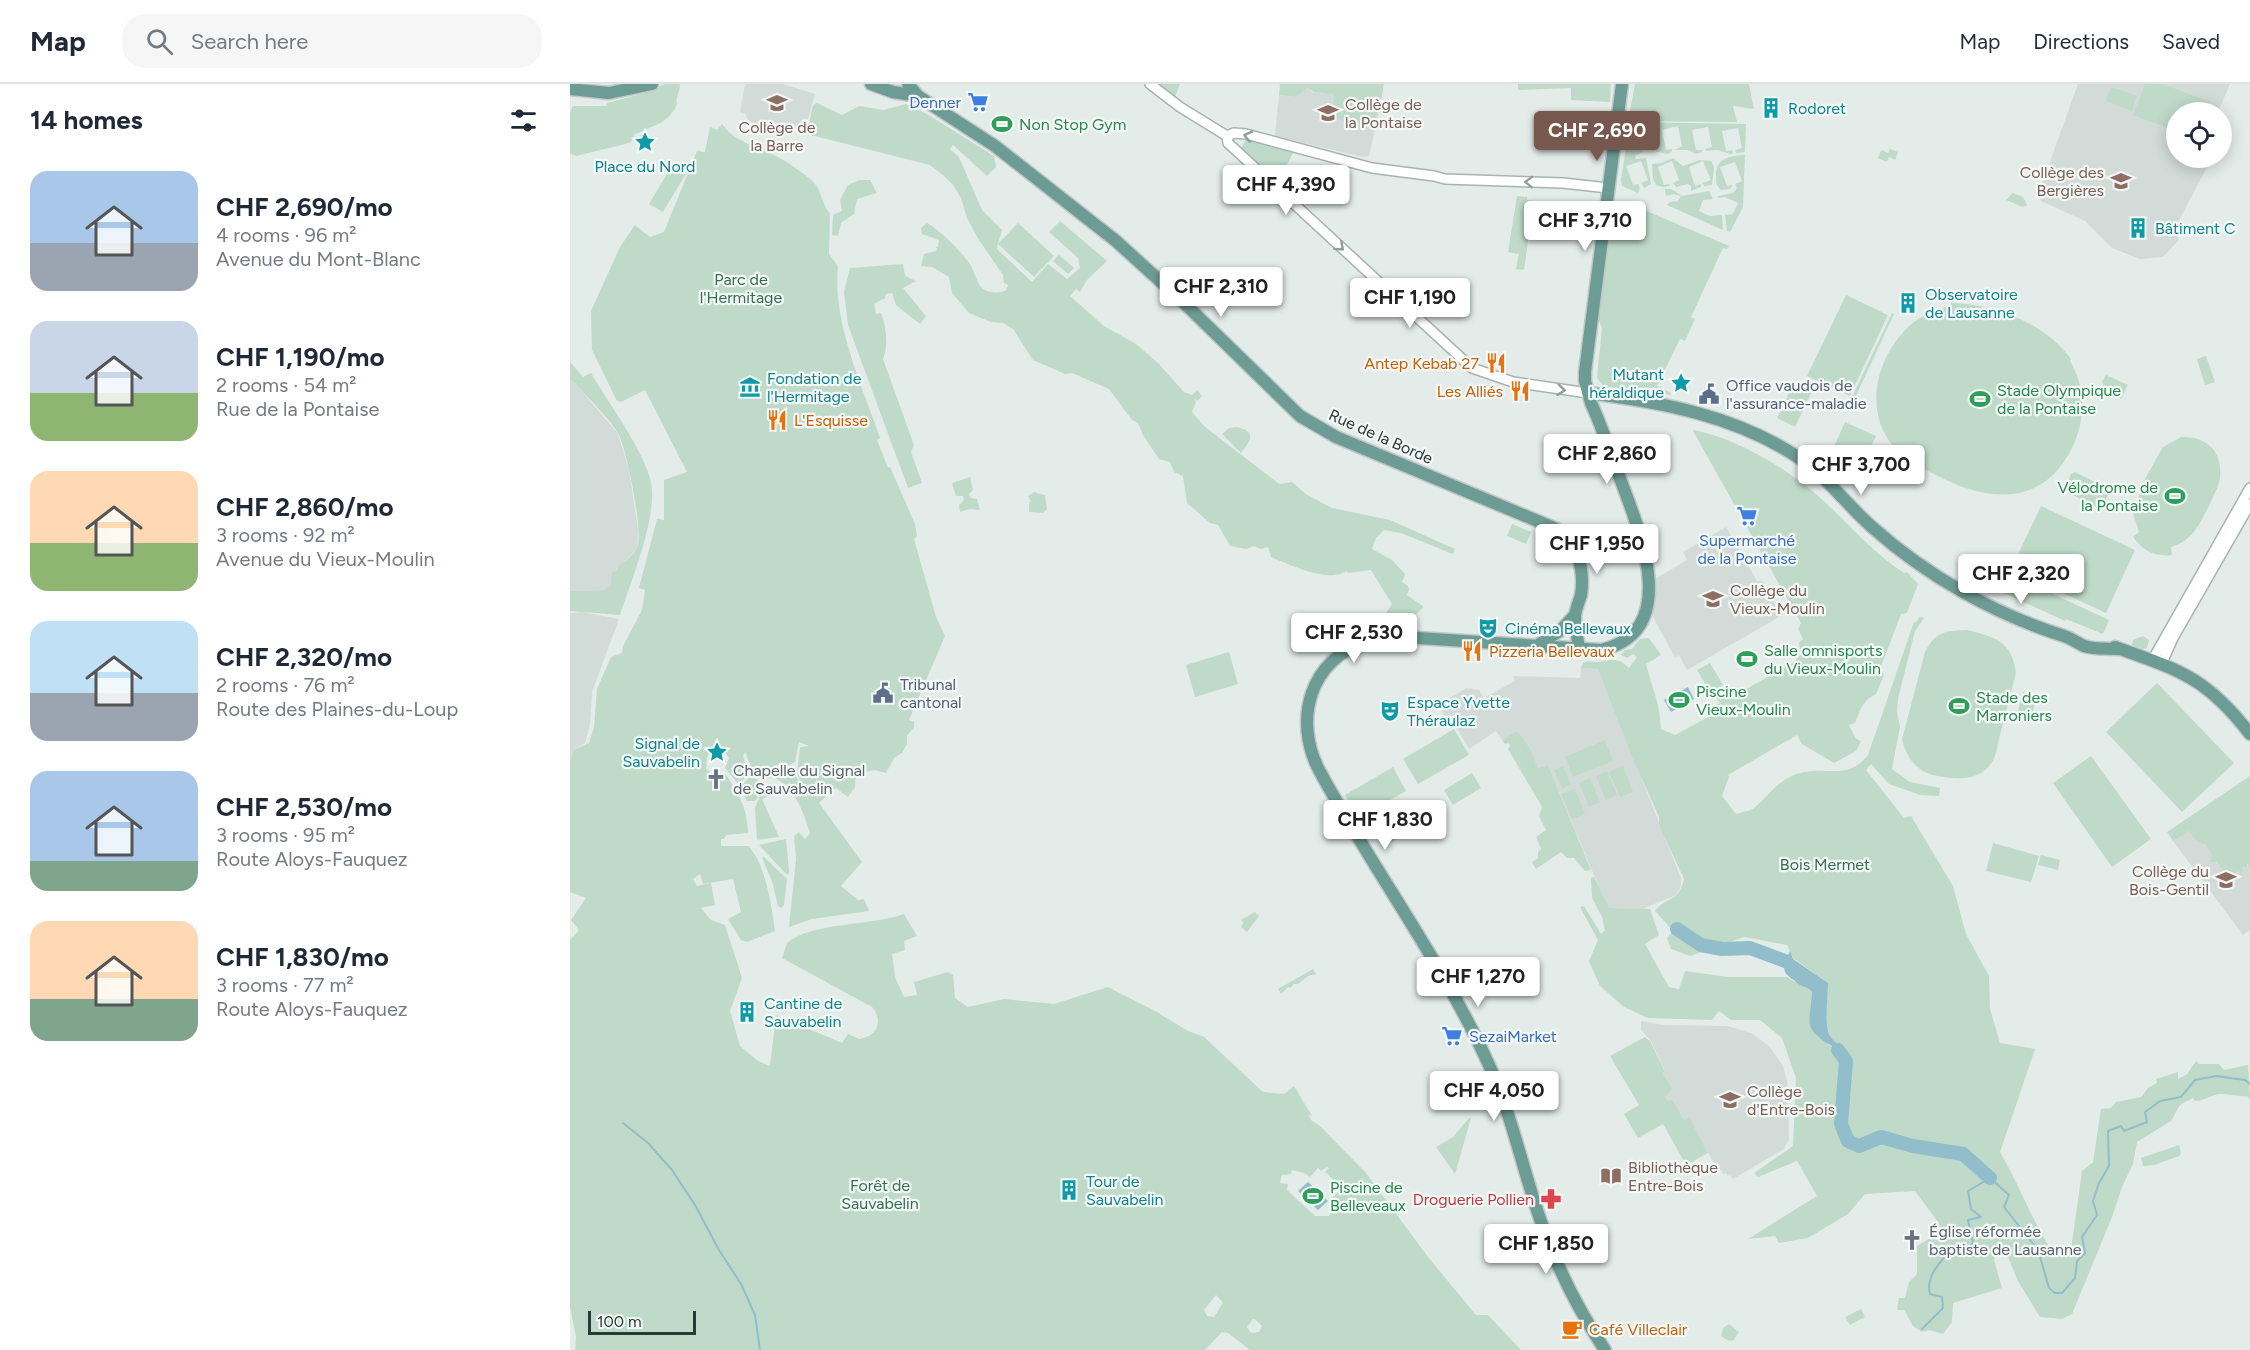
<!DOCTYPE html>
<meta charset="utf-8">
<style>
:root{--surface:#fff;--page:#f6f6f7;--text:#1f2937;--muted:#747a83;--line:#e0e1e3;--accent:#77584e}
body{margin:0;font-family:Figtree,sans-serif;background:var(--page);color:var(--text);height:100vh;display:flex;flex-direction:column;font-size:22px;white-space:nowrap}
*{box-sizing:border-box;margin:0}
p{font-size:20px;color:var(--muted)}
.icon{flex:none;width:33px;height:33px;fill:none;stroke:currentColor;stroke-width:2;stroke-linecap:round;stroke-linejoin:round}
.map{position:relative;flex:1;overflow:hidden}
.side{display:flex;flex-direction:column;background:var(--surface);width:570px}
.side>*{flex:none}
.tools{position:absolute;left:1596px;top:18px;display:grid;gap:12px}
.tools a{display:grid;place-items:center;width:66px;height:66px;border-radius:50%;background:var(--surface);box-shadow:0 3px 15px #0003;font-size:30px}
.scale{position:absolute;left:18px;bottom:15px;width:108px;box-sizing:border-box;padding-left:6px;border:3px solid #253b37;border-top:0;font-size:16px;line-height:21px;white-space:nowrap;color:#253b37;-webkit-text-stroke:4px #f4f8f6;paint-order:stroke}
.price{position:absolute;translate:-50% -51px;padding:0 14px;border-radius:6px;background:#fff;color:#222;font-size:20px;line-height:39px;filter:drop-shadow(0 2px 3px #0008)}
.price::after{content:'';position:absolute;left:50%;top:36px;width:18px;height:14px;margin-left:-9px;background:inherit;clip-path:polygon(0 0,100% 0,50% 100%)}
.price.active{background:var(--accent);color:#fff}
ul{padding:0;list-style:none}
li{display:flex;align-items:center;gap:18px;height:150px;padding:0 30px}
li span{display:grid;place-items:center;flex:none;width:168px;height:120px;border-radius:18px;color:#555}
li>.icon{margin-inline-start:auto}
span .icon{width:72px;height:72px;fill:#fffc;stroke-width:1}
li b{font-size:26px}
h2{display:flex;justify-content:space-between;align-items:center;height:72px;padding:0 30px;font-size:26px}
header{display:flex;align-items:center;gap:36px;box-sizing:border-box;height:84px;padding:0 30px;background:var(--surface);border-bottom:2px solid var(--line)}
header strong{font-size:28px}
nav{display:flex;gap:33px;margin-inline-start:auto;font-size:21px}
.search{width:420px;height:54px;background:var(--page);display:flex;align-items:center;gap:15px;box-sizing:border-box;padding:0 21px;border-radius:24px;color:var(--muted);font-size:22px}
main{display:flex;flex:1;min-height:0}
.map>svg:first-child{display:block}
.built{fill:#d2dbd8}
.green{fill:#bfdac9;fill-rule:evenodd}
.water{fill:#92bdcb}
.lines{fill:none;stroke-linecap:round;stroke-linejoin:round}
.stream{stroke:#92bdcb;stroke-width:2}
.river{stroke:#92bdcb;stroke-width:14}
.minor-casing{stroke:#a7b3b0;stroke-width:12}
.major-casing{stroke:#c2c8c7;stroke-width:15}
.minor{stroke:#fff;stroke-width:9}
.major{stroke:#6d9c94;stroke-width:12}
.oneway{stroke:#929d9b}
.labels{text-anchor:middle;stroke-width:4.5;stroke-linejoin:round;paint-order:stroke}
.shop-label{font-size:16px;fill:#366cbe;stroke:#f4f8f6;text-anchor:end}
.education-label{font-size:16px;fill:#785e54;stroke:#f4f8f6;text-anchor:start}
.culture-label{font-size:16px;fill:#0d838f;stroke:#f4f8f6;text-anchor:start}
.leisure-label{font-size:16px;fill:#27864d;stroke:#f4f8f6;text-anchor:start}
.park-label{font-size:16px;fill:#336e4f;stroke:#f4f8f6}
.food-label{font-size:16px;fill:#c56008;stroke:#f4f8f6;text-anchor:start}
.service-label{font-size:16px;fill:#4e5e75;stroke:#f4f8f6;text-anchor:start}
.street-label{font-size:16px;fill:#253b37;stroke:#f4f8f6}
.worship-label{font-size:16px;fill:#5b616d;stroke:#f4f8f6;text-anchor:start}
.health-label{font-size:16px;fill:#be3a42;stroke:#f4f8f6;text-anchor:end}
</style>
<header>
<strong>Map</strong>
<div class="search"><svg class="icon" aria-label="search" viewBox="0 0 24 24"><circle cx="10" cy="10" r="6"/><path d="M15 15l6 6"/></svg>Search here</div>
<nav><a>Map</a><a>Directions</a><a>Saved</a></nav>
</header>
<main>
<section class="side">
<h2>14 homes<svg class="icon" aria-label="filters" viewBox="0 0 24 24"><path d="M4 7h16M4 17h16"/><circle cx="9" cy="7" r="2"/><circle cx="15" cy="17" r="2"/></svg></h2>
<ul>
<li><span style="background:linear-gradient(#a9c7e8 60%,#9aa5b1 0)"><svg class="icon" aria-label="home" viewBox="0 0 24 24"><path d="M3 11l9-7 9 7M6 9v11h12V9"/></svg></span><div><b>CHF 2,690/mo</b><p>4 rooms · 96 m²</p><p>Avenue du Mont-Blanc</p></div></li>
<li><span style="background:linear-gradient(#c9d6e8 60%,#8fb573 0)"><svg class="icon" aria-label="home" viewBox="0 0 24 24"><path d="M3 11l9-7 9 7M6 9v11h12V9"/></svg></span><div><b>CHF 1,190/mo</b><p>2 rooms · 54 m²</p><p>Rue de la Pontaise</p></div></li>
<li><span style="background:linear-gradient(#ffd9b3 60%,#8fb573 0)"><svg class="icon" aria-label="home" viewBox="0 0 24 24"><path d="M3 11l9-7 9 7M6 9v11h12V9"/></svg></span><div><b>CHF 2,860/mo</b><p>3 rooms · 92 m²</p><p>Avenue du Vieux-Moulin</p></div></li>
<li><span style="background:linear-gradient(#bfe0f5 60%,#9aa5b1 0)"><svg class="icon" aria-label="home" viewBox="0 0 24 24"><path d="M3 11l9-7 9 7M6 9v11h12V9"/></svg></span><div><b>CHF 2,320/mo</b><p>2 rooms · 76 m²</p><p>Route des Plaines-du-Loup</p></div></li>
<li><span style="background:linear-gradient(#a9c7e8 75%,#7fa58c 0)"><svg class="icon" aria-label="home" viewBox="0 0 24 24"><path d="M3 11l9-7 9 7M6 9v11h12V9"/></svg></span><div><b>CHF 2,530/mo</b><p>3 rooms · 95 m²</p><p>Route Aloys-Fauquez</p></div></li>
<li><span style="background:linear-gradient(#ffd9b3 65%,#7fa58c 0)"><svg class="icon" aria-label="home" viewBox="0 0 24 24"><path d="M3 11l9-7 9 7M6 9v11h12V9"/></svg></span><div><b>CHF 1,830/mo</b><p>3 rooms · 77 m²</p><p>Route Aloys-Fauquez</p></div></li>
</ul>
</section>
<div class="map">
<svg width="1680" height="1266" viewBox="0 0 1680 1266">
<rect width="100%" height="100%" fill="#e4ece9"/>
<path class="built" d="M175,0H213L245,10L238,35H232L229,41L219,46L180,40L175,29L170,28Z
M1508,0H1660L1648,28H1606V74H1635L1637,83L1604,146L1609,156L1593,173L1570,175L1542,164L1515,137L1471,117L1468,111Z
M737,4L742,8L764,11L765,13L811,18L799,72L793,73L705,52L709,11L727,13Z
M0,296L4,298L48,350L59,386L68,446L67,464L47,487L41,501L34,506L0,507Z
M1156,443L1187,497H1193L1211,532L1117,586L1109,571L1105,573L1081,530L1085,495L1117,476L1113,468Z
M12,528L49,535L22,608L20,641L15,659L4,666L0,677V529Z
M1011,584L1028,585L1111,794V802L1106,811L1072,825L1039,824L1036,820L978,681L968,685L960,664L947,648L932,656L926,647L899,665L880,632L876,634L868,620L897,604L909,606L914,614L945,597L943,592L1010,594Z
M1618,746L1624,754L1635,759L1643,770L1641,777L1649,779L1657,790L1662,791L1668,787L1671,788L1672,783L1677,784L1678,780L1680,782V846L1673,851L1603,757Z
M1071,937L1093,941L1158,942L1183,950L1199,962L1213,982L1217,997L1219,1055L1214,1065L1163,1095L1160,1091L1158,1092L1156,1089L1153,1090L1151,1086L1148,1087L1119,1034L1114,1036L1102,1015L1098,1017L1095,1013L1102,1005L1093,989L1095,987L1081,957L1071,946Z"/>
<path class="green" d="M95,0H110C110,6 108,8 107,14C105,21 109,14 106,22C99,40 78,43 64,51V55L59,59L6,72L0,70V28L3,22H36L37,19L75,9Z
M586,0H610L605,13Z
M710,0H814L811,18H808L805,43L762,34L764,11L744,8L737,4L727,13L709,11Z
M948,0H1041L1040,18L1001,16V4L948,6Z
M1065,0H1179L1184,25L1163,22L1167,38L1058,37Z
M1575,0H1593L1640,18L1637,28H1606V47L1563,31Z
M1541,3L1567,12L1562,27L1536,17Z
M247,19L272,31L289,22L314,26L336,20L357,30L424,72L426,83L417,92L383,61L380,65L389,73L412,126L432,146L428,160L448,139L484,172L464,193L428,160L427,165L462,198L478,180L497,195L510,184L508,174L479,148L490,137L537,177L517,196L510,208L506,205L500,212L534,242L566,260L588,279L614,308L622,311L627,306L632,312L627,317L624,314L626,318L622,328L634,342L709,400L722,398L737,411L762,424L820,436L885,465L883,470L831,449L814,446L806,454L802,465L822,476L835,490L832,498L838,502L839,506L837,511L854,523L830,544H806L822,520L801,486L778,489L777,487C773,489 768,491 764,491C747,493 717,480 701,473L698,463L691,465L684,462L676,465L660,462L648,441L640,439L617,419L613,392L604,388L600,378L589,375L573,351L568,339L562,336L539,305L502,289L495,290L463,276L443,245L433,239L421,238L399,229L382,209L379,193L362,183L351,182L354,170L366,167L367,164H365L368,162L369,156L352,150L351,144L357,139C370,146 393,169 401,182C405,188 406,197 411,203C416,209 430,210 436,206L438,201L434,199L433,191L407,153L397,134L391,114L383,101L373,91L360,81L237,50L243,21Z
M1060,38L1176,40L1175,68L1166,69L1165,66L1172,64L1168,44L1152,47L1156,67L1162,66L1163,69L1160,70L1148,66L1136,67L1135,65L1142,63L1138,43L1122,46L1126,66H1132V68L1126,70L1118,66H1105L1112,62L1108,42L1092,46L1096,66L1102,65V67L1098,70L1075,65V64L1082,62L1078,42L1062,45L1066,65L1072,64L1073,68L1065,72L1066,75L1076,74L1081,100L1074,104L1071,99L1078,96L1071,77L1056,82L1063,101L1068,100L1070,104L1068,109L1052,102L1051,96Z
M152,40C163,56 178,59 195,67C210,73 227,84 239,94C253,105 250,117 260,130L259,170L268,182C262,238 292,301 310,354L307,356L318,384L320,383L345,440L347,452L344,455L366,533L375,552L339,636L344,638V643L337,652V660L332,669L324,674L316,689L304,686L286,690L285,703L278,713L266,704L249,719L292,778L271,802L288,816L294,815L299,827L242,835L219,843L226,775L224,752L229,748L235,755L240,749C233,727 225,703 203,693L194,696L181,691L182,685L175,668L173,672L178,688L175,694L168,700L155,684L159,674L153,665L146,664L137,672L136,684L141,690L155,689C169,711 177,722 178,749L156,751L154,755H151V762H178C195,777 202,824 205,847L177,858L171,856L158,835L171,828L163,795L133,800L130,790L123,795L127,802L141,799L145,821L131,824L141,836L155,841L172,894L160,927L170,962L188,977L200,982L206,931L272,959L278,950L289,955C307,953 314,937 302,923L212,874L217,859C241,838 302,842 334,830L347,852L334,857L335,866L322,870L325,893L334,913L347,911L344,898L378,888L383,891L385,914L398,923L434,915L484,920L538,903L585,927L618,947L634,953L693,1008L714,1010L724,1002L742,1032L739,1031L741,1036L751,1043L796,1089L858,1173L906,1231H918L951,1266H680L658,1249L652,1248L635,1266H5L6,1253L0,1223V856L9,846L1,836L16,814L0,808V677L4,666L19,659L24,643L27,605L41,573L52,569L53,562L72,526L75,506L69,504L87,435L94,436V396L117,388L75,306L51,318L47,317L22,266L21,227L50,163L65,141L80,153L94,148L127,67L135,68L140,43L147,46ZM229,658L239,662L230,663L227,689L239,718L225,690L226,683L212,685L204,681L218,682L225,678ZM757,1083L759,1084L755,1088L765,1097L764,1099L770,1106L762,1114L766,1118L759,1132H745L717,1106L718,1100L710,1099L712,1091L721,1090L722,1086L734,1089L740,1093L748,1084L751,1087ZM646,1211L653,1219L644,1233L637,1232L634,1226ZM683,1235L686,1236L692,1242L689,1248L681,1249L677,1243Z
M676,55L723,69L708,98L671,64Z
M1320,65L1328,68L1325,76L1319,73L1317,78L1308,74L1311,66L1318,69Z
M1175,71L1173,123L1160,148L1157,147L1155,131L1163,130L1168,119L1155,113L1148,114V112L1163,109L1167,104L1165,100L1172,97L1165,78L1150,83L1157,102L1162,101V102L1160,105L1151,106C1146,101 1146,99 1146,92C1146,74 1159,72 1175,71Z
M1103,74L1113,82L1130,76L1141,77L1144,83L1142,101L1134,102L1133,99L1141,96L1133,77L1119,83L1125,102L1131,100V103L1121,107V102L1118,100L1106,103L1103,99L1109,96L1102,77L1088,83L1094,101L1099,100L1100,102L1093,103L1086,101L1083,95L1082,80L1091,79Z
M103,80L117,88L93,128L79,120Z
M289,96H300L307,109L287,115L284,130L271,139L268,152L262,151L263,131L272,127L270,116L278,101Z
M1095,105H1101L1112,112L1139,107L1143,115L1133,116L1129,127L1140,132L1152,131L1153,146L1097,121L1100,118L1108,117L1111,112L1104,110L1096,112Z
M1443,109L1453,113L1457,121L1453,123L1436,116Z
M947,112L957,113V116L964,117L954,186L946,185L949,170L938,168Z
M1053,117L1159,162L1157,165L1153,164L1121,233L1125,235L1115,257L1110,255L1087,302L1101,309V311L1037,303L1032,301L1027,294L1032,244L1028,235L1043,120L1046,118L1051,121Z
M489,171L504,184L498,190L483,177Z
M333,180L335,192L346,197L333,204L356,232L350,240L326,221L322,209L316,210L315,214L304,220L306,230L311,229C316,243 319,261 313,275L344,361L341,368L352,399L338,404L278,241L274,208L280,184Z
M1276,211L1318,231L1280,312L1237,292Z
M1381,219C1425,220 1475,239 1501,275L1500,277C1516,304 1516,335 1502,364C1472,424 1417,418 1366,391C1351,384 1336,375 1324,363C1291,326 1308,267 1344,238C1355,230 1368,226 1381,221Z
M1322,229L1324,230L1284,316L1281,315Z
M1636,272L1645,298L1635,301L1627,275Z
M0,278L13,293L21,289C38,318 74,367 81,398C88,432 61,497 50,531L0,527V507L34,506L41,501L42,488L47,487L50,480C56,478 64,470 67,464C74,449 57,368 49,351C43,338 15,311 4,298L0,296Z
M1536,291L1558,301L1551,315L1536,308L1532,298Z
M1224,298L1242,307L1225,343L1207,334Z
M1275,338L1306,352L1289,388L1259,374Z
M667,343C688,348 680,357 671,369L652,350L659,344Z
M1124,346C1170,355 1225,389 1259,422C1283,445 1305,470 1334,489L1337,488L1348,500L1337,529L1331,530L1310,585L1314,591L1306,610C1293,616 1290,626 1285,639L1279,641L1286,655L1291,657L1286,667L1264,679L1232,660L1227,651L1158,691L1159,693L1152,712L1166,730C1172,728 1180,727 1184,724C1199,712 1205,699 1224,691C1255,679 1276,699 1298,671L1344,538H1347L1349,533L1354,534L1345,547L1328,615L1327,628L1330,643L1322,685L1340,698L1370,704L1369,712L1350,711L1319,700L1301,680L1296,686L1334,734L1341,732L1383,802L1396,850L1419,892L1420,925L1430,959L1465,965L1430,1068C1450,1102 1463,1140 1486,1173L1501,1166L1512,1087L1523,1078L1531,1025L1541,1024L1546,1018L1571,1013L1578,1004L1587,999L1586,995L1608,988V995L1617,990L1626,977L1629,980H1649L1654,986L1678,981L1680,1015L1677,1012C1667,1013 1660,1010 1651,1010C1642,1010 1635,1017 1625,1017L1623,1014L1610,1021L1601,1037L1567,1058L1563,1080L1552,1103L1542,1133L1502,1230L1492,1235L1470,1233L1448,1197L1435,1166L1429,1162L1424,1176L1432,1204L1383,1219L1382,1238L1373,1250L1359,1246L1352,1248L1343,1242L1334,1226H1327L1329,1214H1335L1339,1198L1347,1190V1162L1364,1152L1368,1138L1345,1107L1295,1110L1278,1130L1238,1154L1209,1159L1205,1152L1178,1155L1247,1112L1227,1077L1188,1093L1184,1089L1223,1062L1226,994L1212,954L1190,936H1161L1149,927L1142,936L1078,934L1054,923L1030,902L1019,877L1028,856L1010,823L1014,822L1031,850L1035,846L1032,833L1022,814L1021,794L1024,793L1039,824L1080,825L1089,851L1075,860L1099,903L1109,905L1115,887L1158,893H1217L1230,901L1235,902L1243,908L1240,941L1242,946L1259,961L1268,966L1273,965C1269,961 1263,957 1259,952C1254,945 1258,911 1258,899L1223,874L1217,861L1174,853L1120,872L1101,865L1097,854L1103,847L1085,827C1097,811 1108,820 1114,795L1089,741V733L1063,675L1028,585L1011,584L1013,579L1018,577C1035,582 1043,567 1059,584L1067,573L1063,570L1057,574L1051,571L1055,566L1062,565L1070,555L1079,554L1091,571L1076,580C1082,604 1090,619 1091,645L1105,651L1142,631L1139,625L1150,619L1146,614L1160,606L1164,612L1224,578L1231,570L1229,559L1233,555L1228,545L1231,539L1123,347Z
M1611,353C1636,352 1653,367 1650,394C1649,402 1643,412 1640,420C1630,439 1623,457 1601,463L1602,471C1585,473 1573,467 1563,453L1569,448L1563,429L1576,393L1593,363Z
M1505,388L1540,406L1533,423L1529,425L1495,407L1501,390Z
M400,393L403,406L399,410L401,414L407,415L410,426L400,425L390,428L389,421L394,416L393,412H386L382,399Z
M464,408L475,411L477,425L473,429L459,428V418L461,417L458,412Z
M1471,422L1565,466L1536,529L1441,485Z
M942,440L961,448L956,460L937,452Z
M1429,485L1539,536L1533,550L1496,535L1495,537L1421,503Z
M1397,546C1425,553 1442,557 1446,589C1441,608 1436,628 1431,647C1428,656 1427,671 1422,678C1409,699 1383,695 1363,691C1346,687 1335,671 1332,655L1355,568C1366,547 1375,547 1397,546Z
M1573,552L1579,556L1577,564L1573,565L1562,561L1563,556Z
M659,568L668,600L625,613L616,581Z
M1140,579L1153,601L1140,608L1127,586Z
M1587,599L1664,679L1612,728L1536,648Z
M1453,608L1467,612L1460,637L1446,633Z
M884,645L899,671L848,700L833,675Z
M947,647L960,664L968,684L978,681L1021,786L1015,787L1004,774H997L991,768L966,785L962,778L968,774V768L971,765L966,753L976,746L969,732L972,723L938,665L940,662L938,659L935,660L932,656Z
M1035,656L1043,677L1003,693L995,673Z
M1521,672L1581,755L1542,783L1483,699Z
M993,682L1001,701L992,704L984,686Z
M1053,682L1063,708L1050,713L1039,688Z
M823,683L836,707L794,731L801,743L795,747L775,711Z
M1037,687L1047,711L1036,716L1026,692Z
M902,689L911,704L883,721L874,706Z
M180,692L192,698L189,712L185,717H177L170,704Z
M1680,692V782L1677,780V784L1672,783L1673,787L1670,789L1668,787L1662,792L1657,791L1647,778H1640L1642,770L1635,760C1625,758 1624,754 1619,747L1603,757L1597,748Z
M1020,694L1030,718L1019,723L1009,699Z
M195,700L208,707L192,715L209,753L187,756L185,724Z
M1005,705L1015,730L1002,735L991,710Z
M844,727L853,740L813,763L808,754V749Z
M216,755L219,786V790H216L189,761Z
M1423,759L1469,772L1461,798L1416,787Z
M1471,771L1490,776L1488,786L1468,781Z
M194,773L217,795L214,821L211,824L208,822L202,797L192,774Z
M685,828L689,832L677,848L671,843L673,839L671,836Z
M743,885L746,890L738,892L728,900H723L721,904L718,903L711,910L708,905Z
M1075,953L1080,957L1095,988L1093,989L1102,1005L1095,1013L1098,1017L1102,1015L1114,1036L1119,1033L1138,1069L1116,1081L1093,1040L1068,1054L1054,1030L1069,1021L1040,972Z
M899,1034H901L885,1090L866,1063L883,1053Z
M1609,1061L1611,1069L1609,1072L1584,1081L1573,1082L1571,1074Z
M1291,1225L1295,1233L1280,1241L1275,1233Z
M1159,1240L1169,1248L1163,1257L1157,1256L1151,1252L1153,1244Z"/>
<path class="water" d="M1118,603L1124,615L1101,628L1094,616Z
M1220,867L1223,875L1258,899C1258,911 1254,945 1260,952C1263,957 1270,962 1274,966C1265,966 1242,951 1240,942C1238,932 1242,919 1242,908C1238,903 1236,904 1230,901C1227,900 1225,896 1222,895C1210,887 1214,880 1220,867Z
M738,1098L758,1117L748,1126L728,1107Z"/>
<g class="lines">
<path class="stream" d="M53,1039L78,1059L102,1086L125,1121L149,1166L171,1200L185,1231L190,1266
M1352,1245L1373,1224L1372,1213L1360,1210C1355,1192 1372,1176 1383,1163L1399,1165L1403,1159L1398,1136L1411,1133L1401,1125L1398,1107L1420,1094L1439,1111L1434,1123L1468,1166L1479,1204L1485,1209H1492L1505,1194L1507,1177L1515,1169L1512,1153L1527,1131L1523,1117L1529,1099L1539,1082L1538,1047L1551,1042L1554,1047L1577,1038L1575,1028L1590,1017L1611,1013L1625,996L1646,992L1675,996L1680,1000"/>
<path class="river" d="M1107,845L1131,861L1152,865L1180,864L1215,877
M1268,966L1276,977L1271,1040L1278,1057L1289,1062L1311,1053L1343,1062L1393,1070L1420,1094"/>
<g class="minor-casing">
<path id="minor" d="M580,0L610,23L657,52
M657,52L658,59L902,284L943,298L1018,309
M657,52L664,49L676,50L802,84L864,92L875,95L993,99L1038,104
M1583,575L1680,404
M1592,579L1603,554L1680,420"/>
</g>
<g class="major-casing">
<path id="major" d="M301,0L323,8L348,12
M338,0L348,12L425,62L546,157L612,217L730,332L766,353L982,443C1007,454 1015,486 1011,511C1009,518 1005,526 1005,533C1005,544 1008,555 1009,565
M0,5L39,9L82,0
M1018,309C1091,318 1167,332 1229,374C1257,393 1277,421 1302,443C1357,492 1424,530 1494,552C1501,554 1507,559 1514,562C1525,566 1539,564 1550,565
M968,561L991,546L1004,532
M1545,563C1609,586 1636,593 1680,650
M1035,1266C1007,1224 985,1180 969,1132C952,1082 941,1029 919,981C872,877 803,786 749,686C723,636 740,574 797,558C814,553 831,554 848,554L1031,566C1112,547 1070,448 1051,397C1041,371 1033,345 1021,319L1015,297V288L1052,0"/>
</g>
<use href="#minor" class="minor"/>
<use href="#major" class="major"/>
</g>
<defs><path id="oneway-chevron" d="M-2-3.5L2.5 0L-2 3.5" fill="none" stroke-width="1.6" stroke-linecap="round" stroke-linejoin="round" transform="scale(1.5)"/></defs>
<g class="oneway">
<use href="#oneway-chevron" transform="translate(678 52) rotate(-167)"/>
<use href="#oneway-chevron" transform="translate(959 98) rotate(-178)"/>
<use href="#oneway-chevron" transform="translate(770 163) rotate(42)"/>
<use href="#oneway-chevron" transform="translate(991 306) rotate(7)"/>
</g>
<defs>
<g id="supermarket-bare" transform="scale(1.62)"><path d="M-6-5.5h2.5l.6 2H6L4.5 2H-2.5L-4.4-4H-6ZM-1.5 3.2a1.3 1.3 0 1 0 .1 0ZM3 3.2a1.3 1.3 0 1 0 .1 0Z" fill="#3f7fe0" stroke="#f4f8f6" stroke-width="2.5" paint-order="stroke"/></g>
<g id="school-bare" transform="scale(1.62)"><path d="M0-5L7-2L0 1L-7-2ZM-4 1L0 2.5L4 1V4Q0 6-4 4Z" fill="#8d6e63" stroke="#f4f8f6" stroke-width="2.5" paint-order="stroke"/></g>
<g id="building-bare" transform="scale(1.62)"><path d="M-4-6H4V6H1V3H-1V6H-4ZM-2.5-4.3h1.7v1.8h-1.7ZM.8-4.3h1.7v1.8H.8ZM-2.5-1h1.7V.8h-1.7ZM.8-1h1.7V.8H.8Z" fill="#0f9aa8" stroke="#f4f8f6" stroke-width="2.5" paint-order="stroke"/></g>
<g id="stadium-bare" transform="scale(1.62)"><path d="M0-5a6.5 5 0 1 0 0 10a6.5 5 0 1 0 0-10ZM-3.5-1.8h7v3.6h-7Z" fill="#2e9e5b" stroke="#f4f8f6" stroke-width="2.5" paint-order="stroke"/></g>
<g id="sight-bare" transform="scale(1.62)"><path d="M0-6L1.8-2.2L6-1.7L2.9 1.2L3.7 5.4L0 3.3L-3.7 5.4L-2.9 1.2L-6-1.7L-1.8-2.2Z" fill="#0f9aa8" stroke="#f4f8f6" stroke-width="2.5" paint-order="stroke"/></g>
<g id="restaurant-bare" transform="scale(1.62)"><path d="M-5-6h1v4h1v-4h1v4h1v-4h1v5L-1.5 .5V6h-2V.5L-5-1ZM5-6V6H3V1.5H1.5Q1.5-4 5-6Z" fill="#e8710a" stroke="#f4f8f6" stroke-width="2.5" paint-order="stroke"/></g>
<g id="museum-bare" transform="scale(1.62)"><path d="M0-6L6-3V-2H-6V-3ZM-5-1h2V3h-2ZM-1-1h2V3h-2ZM3-1h2V3H3ZM-6 4H6V6H-6Z" fill="#0f9aa8" stroke="#f4f8f6" stroke-width="2.5" paint-order="stroke"/></g>
<g id="civic-bare" transform="scale(1.62)"><path d="M-.6-6.5H3V-4.5H.6V-3L4-1V1h2V6H-6V1h2V-1L-.6-3ZM-1.2 2.5V6h2.4V2.5Z" fill="#5c6f8a" stroke="#f4f8f6" stroke-width="2.5" paint-order="stroke"/></g>
<g id="theatre-bare" transform="scale(1.62)"><path d="M-5-5.5Q0-4 5-5.5V0Q5 5 0 6Q-5 5-5 0ZM-3.3-2.5H-1v1.5H-3.3ZM1-2.5H3.3v1.5H1ZM-2.8 1Q0 5.5 2.8 1Z" fill="#0f9aa8" stroke="#f4f8f6" stroke-width="2.5" paint-order="stroke"/></g>
<g id="church-bare" transform="scale(1.62)"><path d="M-1.2-6h2.4v3.5h3.3v2.4h-3.3V6h-2.4V-.1h-3.3v-2.4h3.3Z" fill="#6b7280" stroke="#f4f8f6" stroke-width="2.5" paint-order="stroke"/></g>
<g id="library-bare" transform="scale(1.62)"><path d="M-6-4Q-3-5.5-.7-3.5V5Q-3 3-6 4ZM6-4Q3-5.5 .7-3.5V5Q3 3 6 4Z" fill="#8d6e63" stroke="#f4f8f6" stroke-width="2.5" paint-order="stroke"/></g>
<g id="pharmacy-bare" transform="scale(1.62)"><path d="M-2-6h4v4h4v4h-4v4h-4v-4h-4v-4h4Z" fill="#e0444e" stroke="#f4f8f6" stroke-width="2.5" paint-order="stroke"/></g>
<g id="cafe-bare" transform="scale(1.62)"><path d="M-5.5-4.5H6V0H3Q3 3.5 0 3.5H-2.5Q-5.5 3.5-5.5 0ZM3-3.2v2h1.7v-2ZM-6 4.5H4V6H-6Z" fill="#e8710a" stroke="#f4f8f6" stroke-width="2.5" paint-order="stroke"/></g>
</defs>
<g fill-rule="evenodd">
<use href="#supermarket-bare" x="408" y="18"/>
<use href="#school-bare" x="207" y="19"/>
<use href="#building-bare" x="1201" y="24"/>
<use href="#school-bare" x="758" y="29"/>
<use href="#stadium-bare" x="432" y="40"/>
<use href="#sight-bare" x="75" y="58"/>
<use href="#school-bare" x="1551" y="97"/>
<use href="#building-bare" x="1568" y="144"/>
<use href="#building-bare" x="1338" y="219"/>
<use href="#restaurant-bare" x="926" y="279"/>
<use href="#sight-bare" x="1111" y="299"/>
<use href="#museum-bare" x="180" y="303"/>
<use href="#restaurant-bare" x="950" y="307"/>
<use href="#civic-bare" x="1139" y="310"/>
<use href="#stadium-bare" x="1410" y="315"/>
<use href="#restaurant-bare" x="207" y="336"/>
<use href="#stadium-bare" x="1605" y="412"/>
<use href="#supermarket-bare" x="1177" y="432"/>
<use href="#school-bare" x="1143" y="515"/>
<use href="#theatre-bare" x="918" y="544"/>
<use href="#restaurant-bare" x="902" y="567"/>
<use href="#stadium-bare" x="1177" y="575"/>
<use href="#civic-bare" x="313" y="609"/>
<use href="#stadium-bare" x="1109" y="616"/>
<use href="#stadium-bare" x="1389" y="622"/>
<use href="#theatre-bare" x="820" y="627"/>
<use href="#sight-bare" x="147" y="668"/>
<use href="#church-bare" x="146" y="695"/>
<use href="#school-bare" x="1656" y="796"/>
<use href="#building-bare" x="177" y="928"/>
<use href="#supermarket-bare" x="882" y="952"/>
<use href="#school-bare" x="1160" y="1016"/>
<use href="#library-bare" x="1041" y="1092"/>
<use href="#building-bare" x="499" y="1106"/>
<use href="#stadium-bare" x="743" y="1112"/>
<use href="#pharmacy-bare" x="981" y="1115"/>
<use href="#church-bare" x="1342" y="1156"/>
<use href="#cafe-bare" x="1002" y="1245"/>
</g>
<g class="labels">
<g class="shop-label">
<text x="391" y="24">Denner</text>
<text x="1177" y="462" text-anchor="middle">Supermarché<tspan x="1177" dy="18">de la Pontaise</tspan></text>
<text x="899" y="958" text-anchor="start">SezaiMarket</text>
</g>
<g class="education-label">
<text x="775" y="26">Collège de<tspan x="775" dy="18">la Pontaise</tspan></text>
<text x="207" y="49" text-anchor="middle">Collège de<tspan x="207" dy="18">la Barre</tspan></text>
<text x="1534" y="94" text-anchor="end">Collège des<tspan x="1534" dy="18">Bergières</tspan></text>
<text x="1160" y="512">Collège du<tspan x="1160" dy="18">Vieux-Moulin</tspan></text>
<text x="1639" y="793" text-anchor="end">Collège du<tspan x="1639" dy="18">Bois-Gentil</tspan></text>
<text x="1177" y="1013">Collège<tspan x="1177" dy="18">d'Entre-Bois</tspan></text>
<text x="1058" y="1089">Bibliothèque<tspan x="1058" dy="18">Entre-Bois</tspan></text>
</g>
<g class="culture-label">
<text x="1218" y="30">Rodoret</text>
<text x="75" y="88" text-anchor="middle">Place du Nord</text>
<text x="1585" y="150">Bâtiment C</text>
<text x="1355" y="216">Observatoire<tspan x="1355" dy="18">de Lausanne</tspan></text>
<text x="1094" y="296" text-anchor="end">Mutant<tspan x="1094" dy="18">héraldique</tspan></text>
<text x="197" y="300">Fondation de<tspan x="197" dy="18">l'Hermitage</tspan></text>
<text x="935" y="550">Cinéma Bellevaux</text>
<text x="837" y="624">Espace Yvette<tspan x="837" dy="18">Théraulaz</tspan></text>
<text x="130" y="665" text-anchor="end">Signal de<tspan x="130" dy="18">Sauvabelin</tspan></text>
<text x="194" y="925">Cantine de<tspan x="194" dy="18">Sauvabelin</tspan></text>
<text x="516" y="1103">Tour de<tspan x="516" dy="18">Sauvabelin</tspan></text>
</g>
<g class="leisure-label">
<text x="449" y="46">Non Stop Gym</text>
<text x="1427" y="312">Stade Olympique<tspan x="1427" dy="18">de la Pontaise</tspan></text>
<text x="1588" y="409" text-anchor="end">Vélodrome de<tspan x="1588" dy="18">la Pontaise</tspan></text>
<text x="1194" y="572">Salle omnisports<tspan x="1194" dy="18">du Vieux-Moulin</tspan></text>
<text x="1126" y="613">Piscine<tspan x="1126" dy="18">Vieux-Moulin</tspan></text>
<text x="1406" y="619">Stade des<tspan x="1406" dy="18">Marroniers</tspan></text>
<text x="760" y="1109">Piscine de<tspan x="760" dy="18">Belleveaux</tspan></text>
</g>
<g class="park-label">
<text x="171" y="201">Parc de<tspan x="171" dy="18">l'Hermitage</tspan></text>
<text x="1255" y="786">Bois Mermet</text>
<text x="310" y="1107">Forêt de<tspan x="310" dy="18">Sauvabelin</tspan></text>
</g>
<g class="food-label">
<text x="909" y="285" text-anchor="end">Antep Kebab 27</text>
<text x="933" y="313" text-anchor="end">Les Alliés</text>
<text x="224" y="342">L'Esquisse</text>
<text x="919" y="573">Pizzeria Bellevaux</text>
<text x="1019" y="1251">Café Villeclair</text>
</g>
<g class="service-label">
<text x="1156" y="307">Office vaudois de<tspan x="1156" dy="18">l'assurance-maladie</tspan></text>
<text x="330" y="606">Tribunal<tspan x="330" dy="18">cantonal</tspan></text>
</g>
<g class="street-label">
<text transform="translate(811 352) rotate(24)" y="6">Rue de la Borde</text>
</g>
<g class="worship-label">
<text x="163" y="692">Chapelle du Signal<tspan x="163" dy="18">de Sauvabelin</tspan></text>
<text x="1359" y="1153">Église réformée<tspan x="1359" dy="18">baptiste de Lausanne</tspan></text>
</g>
<g class="health-label">
<text x="964" y="1121">Droguerie Pollien</text>
</g>
</g>
</svg>
<div class="tools">
<a><svg class="icon" aria-label="locate" viewBox="0 0 24 24"><circle cx="12" cy="12" r="6"/><path d="M12 2v4M12 18v4M2 12h4M18 12h4"/></svg></a>
</div>
<div class="scale">100 m</div>
<b class="price active" style="left:1027px;top:78px">CHF 2,690</b>
<b class="price" style="left:716px;top:132px">CHF 4,390</b>
<b class="price" style="left:1015px;top:168px">CHF 3,710</b>
<b class="price" style="left:651px;top:234px">CHF 2,310</b>
<b class="price" style="left:840px;top:245px">CHF 1,190</b>
<b class="price" style="left:1037px;top:401px">CHF 2,860</b>
<b class="price" style="left:1291px;top:412px">CHF 3,700</b>
<b class="price" style="left:1027px;top:491px">CHF 1,950</b>
<b class="price" style="left:1451px;top:521px">CHF 2,320</b>
<b class="price" style="left:784px;top:580px">CHF 2,530</b>
<b class="price" style="left:815px;top:767px">CHF 1,830</b>
<b class="price" style="left:908px;top:924px">CHF 1,270</b>
<b class="price" style="left:924px;top:1038px">CHF 4,050</b>
<b class="price" style="left:976px;top:1191px">CHF 1,850</b>
</div>
</main>
